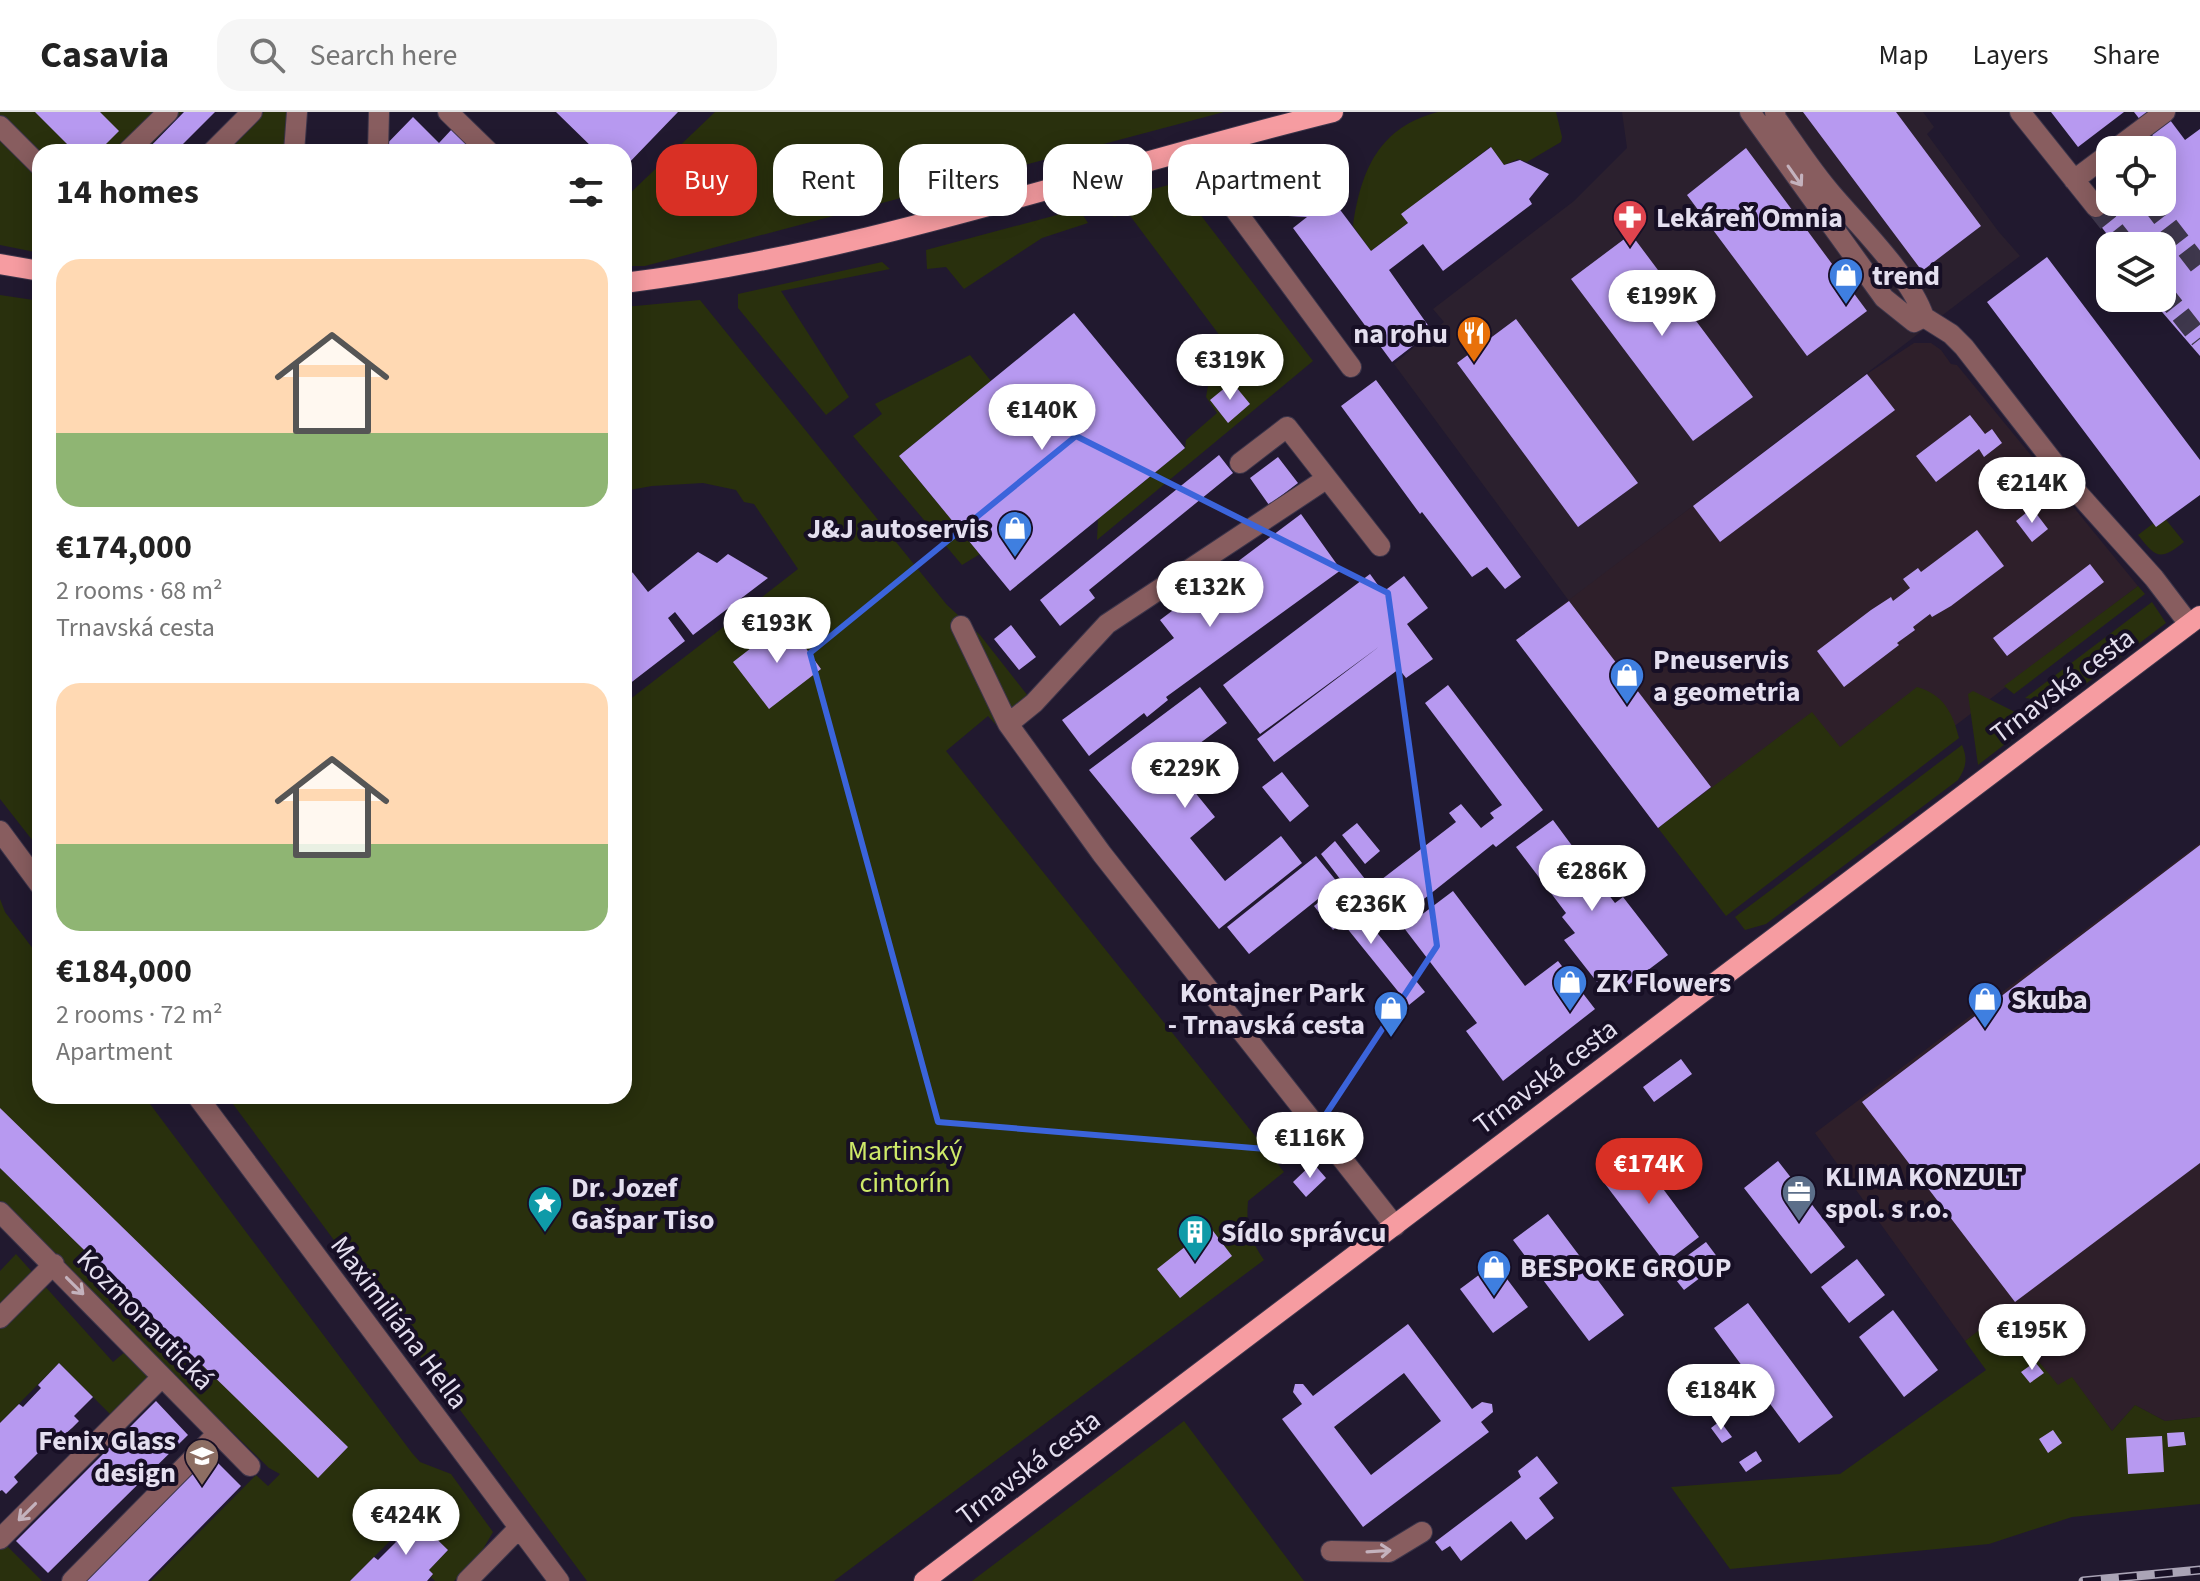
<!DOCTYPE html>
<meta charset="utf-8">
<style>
:root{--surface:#fff;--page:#f6f6f6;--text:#222;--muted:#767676;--line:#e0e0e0;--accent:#d93025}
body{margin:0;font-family:"Source Sans 3",sans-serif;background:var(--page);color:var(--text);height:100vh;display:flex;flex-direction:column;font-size:30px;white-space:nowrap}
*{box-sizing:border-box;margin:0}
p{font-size:26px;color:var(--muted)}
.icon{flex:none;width:44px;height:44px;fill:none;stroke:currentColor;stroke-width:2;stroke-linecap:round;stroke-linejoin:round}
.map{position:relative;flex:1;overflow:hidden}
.drawer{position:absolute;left:32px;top:32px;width:600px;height:960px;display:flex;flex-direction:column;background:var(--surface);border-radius:24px;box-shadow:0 4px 20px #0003}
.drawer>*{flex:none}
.top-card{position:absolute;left:656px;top:32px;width:760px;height:72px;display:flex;gap:16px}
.buttons{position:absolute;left:2096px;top:24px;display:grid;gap:16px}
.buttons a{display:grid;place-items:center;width:80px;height:80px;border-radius:16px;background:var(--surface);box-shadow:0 4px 20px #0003;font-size:40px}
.price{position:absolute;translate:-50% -68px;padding:0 18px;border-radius:28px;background:#fff;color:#222;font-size:26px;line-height:52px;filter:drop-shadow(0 2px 4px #0008)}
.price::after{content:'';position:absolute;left:50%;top:48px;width:24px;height:18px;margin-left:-12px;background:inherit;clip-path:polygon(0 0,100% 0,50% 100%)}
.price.active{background:var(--accent);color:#fff}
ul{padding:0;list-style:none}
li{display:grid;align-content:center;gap:16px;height:424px;padding:0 24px}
li span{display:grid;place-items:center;height:248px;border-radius:24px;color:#555}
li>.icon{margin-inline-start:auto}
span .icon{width:144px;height:144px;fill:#fffc;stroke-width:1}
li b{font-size:34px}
h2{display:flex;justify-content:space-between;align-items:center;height:96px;padding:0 24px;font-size:34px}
.tag{padding:0 28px;border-radius:24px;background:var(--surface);box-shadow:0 4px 20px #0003;font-size:28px;line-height:72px}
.tag.active{background:var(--accent);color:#fff}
header{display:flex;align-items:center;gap:48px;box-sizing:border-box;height:112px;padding:0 40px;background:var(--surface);border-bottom:2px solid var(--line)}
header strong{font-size:38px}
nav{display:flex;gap:44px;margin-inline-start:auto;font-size:28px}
.search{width:560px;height:72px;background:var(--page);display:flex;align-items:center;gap:20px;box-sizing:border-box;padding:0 28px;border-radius:24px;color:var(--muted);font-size:30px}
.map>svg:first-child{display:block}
.commercial{fill:#2b202e}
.industrial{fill:#2e1f2a}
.green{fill:#29300d}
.building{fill:#b799f0;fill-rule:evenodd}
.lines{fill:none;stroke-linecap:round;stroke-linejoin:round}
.minor-tunnel{stroke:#3e374c;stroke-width:20;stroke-dasharray:20 10;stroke-linecap:butt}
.minor-casing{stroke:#3c354a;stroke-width:22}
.major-casing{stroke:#3c354a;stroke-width:22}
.minor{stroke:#885d5f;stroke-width:20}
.major{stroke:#f69ca1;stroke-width:20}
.rail-casing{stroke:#aaa4b6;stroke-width:9}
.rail{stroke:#170f25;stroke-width:6;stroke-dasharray:18;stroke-linecap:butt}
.oneway{stroke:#c4b2bd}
.marked{fill:none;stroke:#3b64db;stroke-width:6;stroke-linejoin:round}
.labels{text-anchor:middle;stroke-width:8;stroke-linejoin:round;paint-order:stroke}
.poi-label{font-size:28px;font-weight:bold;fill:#e4dfef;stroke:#170f25;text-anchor:start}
.street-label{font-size:28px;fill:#e4dfef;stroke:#170f25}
.park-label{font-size:28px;fill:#cee968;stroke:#170f25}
</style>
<header>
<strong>Casavia</strong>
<div class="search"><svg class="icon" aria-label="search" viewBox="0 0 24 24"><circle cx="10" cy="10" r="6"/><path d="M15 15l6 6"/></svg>Search here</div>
<nav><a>Map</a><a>Layers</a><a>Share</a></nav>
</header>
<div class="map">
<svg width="2200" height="1469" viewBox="0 0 2200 1469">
<rect width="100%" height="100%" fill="#21192f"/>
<path class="commercial" d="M1622,0H1923L1934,15L1927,22L1998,119L2020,144L1569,489L1394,252L1444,210L1433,197L1574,89L1627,36Z"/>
<path class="industrial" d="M1914,231H1931L1941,238L1951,252L1957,253L2138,474L1956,613L1658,716L1516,528L1867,262Z
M2200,731V1305L2165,1309L2135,1293L2112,1319L2072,1266L2058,1274L2001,1202L1965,1229L1815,1021Z"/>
<path class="green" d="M0,0H182L144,40H40V141L0,133Z
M264,0H287L283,40H224Z
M715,0H1224L645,154H624V87Z
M1438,0H1556L1562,25L1561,30L1527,50L1518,47L1504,53L1490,35L1402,102L1408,111L1371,139L1353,114C1361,58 1379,15 1438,0Z
M1304,36L1335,75L1324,83L1267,82L1247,56V52Z
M1176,71L1313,249L1097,428L1098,407L1185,336L1186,328L1217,301L1206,285L1211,257L1238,248L1128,101L1114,105L1110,101L1108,89Z
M1079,97L1088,111L1042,126L964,177L946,155L927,157L926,138Z
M882,150L890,157L781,179L849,285L826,303L738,196V182Z
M0,183L40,189V738L0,687Z
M700,188L947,493L980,523L1032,589L998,615L988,604L946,639L1284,1060L1248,1089C1246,1116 1249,1125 1264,1148L834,1469H587L227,984H624V592L798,457L754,392L744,390L736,378L703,371L652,374L624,379V195Z
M970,243L991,269L899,344L980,442L962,453L853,324L882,302L875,292Z
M2163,404L2184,430C2160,449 2156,446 2138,423Z
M2138,474L2145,482L2014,582L2004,574Z
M2152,490L2166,511L2071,583L2048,589L2025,586Z
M1917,575C1943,582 1953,601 1959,626L1726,804L1658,716L1812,600L1840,635Z
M1973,579L2013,599L2039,606L1978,653L1968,582Z
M1962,633C1968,647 1966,656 1958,668L1766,812L1745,818L1735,805Z
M0,787L5,800L40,846V984H144L412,1341L420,1350L451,1362L493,1420L479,1444L454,1469H435L431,1465L433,1462L429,1458L448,1438L414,1405L350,1469H151L256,1363L268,1374L280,1362L269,1356L0,1093Z
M16,1142L113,1250L126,1239L153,1267L113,1305L59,1251L0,1311V1159Z
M2000,1202L2058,1273L2072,1265L2112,1319L2135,1293L2165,1309L2200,1305V1392L2072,1405L1989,1432L1730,1457L1671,1375L1840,1362L1986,1258L1965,1229Z
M1184,1309L1304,1469H972Z
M3,1430L42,1469H0V1433Z"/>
<path class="building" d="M35,0H100L119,19L98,40H75Z
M184,0H215L175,40H145Z
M556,0H678L624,56V40H597Z
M1803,0H1896L1981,114L1922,159Z
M2051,0H2124L2078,35Z
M2134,0H2164L2185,28L2200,17V244L2150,186H2162V134H2116L2090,100L2110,85V90H2162V46L2167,42Z
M413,5L439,31L452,17L479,40H440L438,37L435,40H379Z
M1491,35L1504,53L1520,48L1549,62L1529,87L1532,92L1443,159L1423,132L1389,158L1432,219L1392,250L1293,116L1307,105L1288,104V90H1308L1317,98L1332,87L1371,139L1408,111L1401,102Z
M1746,36L1867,199L1807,244L1687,83Z
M1631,122L1753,285L1693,329L1571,167Z
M2047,145L2200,348V383L2156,415L1987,190Z
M1074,201L1185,336L1010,479L899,344Z
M1516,207L1638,371L1578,415L1457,251Z
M1867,262L1895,298L1720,430L1693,394Z
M1376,268L1521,465L1505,477L1487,455L1472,465L1422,400L1420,402L1341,294Z
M1232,270L1250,292L1228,311L1210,288Z
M1970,303L1985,322L1992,317L2002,331L1984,345L1979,337L1936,370L1916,344Z
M1219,343L1233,361L1089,478L1095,486L1060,514L1040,488Z
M1278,345L1298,371L1269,393L1250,366Z
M2032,396L2048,417L2032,430L2016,409Z
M1301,402L1341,458L1166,585L1168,588L1147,605L1144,601L1089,644L1062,608L1174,526L1160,508Z
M1977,418L2004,454L1951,494L1932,505L1930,502L1913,515L1915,518L1897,531L1899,533L1844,575L1817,539L1871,498L1891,485L1893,489L1910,476L1903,467L1918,456L1921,460Z
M698,440L717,451L728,442L768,466L693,523L675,500L668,506L685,529L624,576V454L633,461L648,480Z
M2090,452L2104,470L2007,544L1993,526Z
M1370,462L1383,480L1404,464L1428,496L1407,512L1433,547L1406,566L1399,557L1274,650L1257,627L1380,534L1260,622L1223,573Z
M1569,489L1711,675L1658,716L1516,528Z
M786,509L821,557L769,597L733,550Z
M1011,513L1036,545L1019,558L994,527Z
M1448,573L1543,698L1496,735L1493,732L1390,814L1364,781L1456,710L1449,701L1461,692L1481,716L1494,706L1490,701L1502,693L1425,591Z
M1200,575L1227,611L1172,652L1215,705L1190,726L1225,769L1281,724L1302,751L1219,817L1089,658Z
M1282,660L1309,694L1290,710L1262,675Z
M1553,708L1573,735L1576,733L1584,744L1581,747L1615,791L1623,785L1668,843L1619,880L1617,878L1608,884L1564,828L1575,821L1562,805L1566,801L1516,735Z
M1357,711L1380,739L1365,752L1342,723Z
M1335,729L1365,767L1350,780L1321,742Z
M2200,733V1051L2015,1190L1862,990Z
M1316,744L1338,771L1249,842L1227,815Z
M1334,778L1352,802L1348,806L1351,809L1361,801L1425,880L1409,893L1342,810L1333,818L1314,794Z
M1453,779L1525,874L1558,849L1595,897L1503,969L1466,919L1477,911L1404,816Z
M1681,947L1692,962L1654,990L1643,975Z
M0,996L348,1335L318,1366L0,1056Z
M1634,1038L1699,1125L1665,1151L1599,1064Z
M1778,1049L1845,1135L1811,1162L1744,1076Z
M1313,1051L1326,1066L1306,1085L1293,1070Z
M1548,1102L1624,1203L1589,1229L1513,1128Z
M1210,1115L1232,1144L1180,1186L1157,1157Z
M1706,1130L1721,1150L1684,1178L1668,1158Z
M1857,1147L1885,1183L1849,1211L1821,1175Z
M1495,1151L1528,1195L1493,1221L1460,1177Z
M1748,1191L1833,1305L1799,1331L1714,1216Z
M1893,1198L1938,1258L1904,1285L1859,1225Z
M1408,1212L1472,1297L1482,1290L1492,1292L1493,1300L1481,1310L1489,1320L1363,1415L1282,1307L1302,1292L1293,1280L1295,1272H1303L1313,1284ZM1404,1261L1441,1309L1371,1363L1334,1315Z
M2035,1250L2044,1261L2030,1271L2021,1260Z
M59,1251L93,1285L74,1304L79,1309L72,1316L65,1322L61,1318L14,1365L18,1370L6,1382L2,1378L0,1379V1311L19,1292L23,1295L41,1276L38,1273Z
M156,1289L188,1323L48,1461L16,1429Z
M1720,1309L1732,1325L1722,1331L1711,1316Z
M2053,1318L2062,1331L2048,1341L2039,1327Z
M2184,1320L2186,1333L2168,1335L2167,1321Z
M2162,1324L2164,1360L2128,1362L2126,1326Z
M1756,1339L1762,1349L1746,1360L1739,1350Z
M209,1342L241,1374L148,1469H84Z
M1537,1344L1558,1371L1539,1386L1554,1406L1526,1428L1511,1409L1461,1449L1450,1434L1442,1439L1435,1430L1521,1365L1518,1359Z
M414,1405L448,1438L429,1458L433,1462L427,1469H350L374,1445L378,1448L396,1430L393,1426Z"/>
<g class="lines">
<path class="minor-tunnel" d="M2150,90L2200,155
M2096,95L2127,134
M2162,179L2200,227"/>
<g class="minor-casing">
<path id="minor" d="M448,0L489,40
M1750,0L1884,186L1914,210L1924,205
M1775,0L1776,6C1794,31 1811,58 1831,81C1859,114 1911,165 1924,205L1951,222L1964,235L2076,379L2154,466L2189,512
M2020,0L2096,95
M0,14L40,54
M1191,38L1351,255
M2114,38L2165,0
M127,40L168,0
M212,40L252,0
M294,40L297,0
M378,40L379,0
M2074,68L2110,41
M1240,351L1287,315L1380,434
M961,514L1008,612L1102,742L1395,1114
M1008,612L1034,591L1107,512L1326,367
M0,719L40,773
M197,984L559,1469
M0,1100L250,1354
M0,1206L54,1152
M0,1427L161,1266
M1331,1439L1389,1440L1422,1420
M72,1469L217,1322
M467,1469L519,1416"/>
</g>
<g class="major-casing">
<path id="major" d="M0,152L40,159
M624,171C867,141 1097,58 1333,0
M924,1469L2200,504"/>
</g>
<use href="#minor" class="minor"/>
<use href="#major" class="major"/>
<g class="rail-casing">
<path id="rail" d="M2083,1469L2200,1458"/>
</g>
<use href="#rail" class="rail"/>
</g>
<defs><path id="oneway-shaft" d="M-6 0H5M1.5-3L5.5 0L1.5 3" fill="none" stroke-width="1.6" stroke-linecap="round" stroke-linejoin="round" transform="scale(2)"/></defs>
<g class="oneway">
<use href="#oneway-shaft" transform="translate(1795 64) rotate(55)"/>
<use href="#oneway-shaft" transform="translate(75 1174) rotate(45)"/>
<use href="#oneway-shaft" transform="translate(27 1400) rotate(135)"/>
<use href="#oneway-shaft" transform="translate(1379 1439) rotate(-4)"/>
</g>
<path class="marked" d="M1076,324L1388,481L1437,834L1301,1040L938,1010L810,541Z"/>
<defs>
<g id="pharmacy-pin" transform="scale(1.8)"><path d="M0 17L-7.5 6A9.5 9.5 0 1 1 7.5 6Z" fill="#e0444e" stroke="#170f25"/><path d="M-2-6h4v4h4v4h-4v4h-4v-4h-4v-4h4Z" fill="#fff"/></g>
<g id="shop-pin" transform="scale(1.8)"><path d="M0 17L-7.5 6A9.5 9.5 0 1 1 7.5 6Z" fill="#3f7fe0" stroke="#170f25"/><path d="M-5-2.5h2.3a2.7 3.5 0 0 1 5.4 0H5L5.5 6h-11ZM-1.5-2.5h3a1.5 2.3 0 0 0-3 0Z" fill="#fff"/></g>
<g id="restaurant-pin" transform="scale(1.8)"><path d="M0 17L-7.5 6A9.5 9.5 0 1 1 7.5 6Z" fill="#e8710a" stroke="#170f25"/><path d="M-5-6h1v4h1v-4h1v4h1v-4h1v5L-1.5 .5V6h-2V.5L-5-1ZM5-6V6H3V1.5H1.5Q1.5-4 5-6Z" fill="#fff"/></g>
<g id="office-pin" transform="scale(1.8)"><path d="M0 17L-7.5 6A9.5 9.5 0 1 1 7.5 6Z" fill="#5c6f8a" stroke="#170f25"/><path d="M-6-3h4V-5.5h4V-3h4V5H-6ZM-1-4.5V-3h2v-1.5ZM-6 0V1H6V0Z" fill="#fff"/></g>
<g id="sight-pin" transform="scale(1.8)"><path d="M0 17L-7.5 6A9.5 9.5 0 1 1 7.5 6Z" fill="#0f9aa8" stroke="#170f25"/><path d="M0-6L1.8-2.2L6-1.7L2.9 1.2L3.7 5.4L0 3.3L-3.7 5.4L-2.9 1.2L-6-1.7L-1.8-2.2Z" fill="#fff"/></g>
<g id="building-pin" transform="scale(1.8)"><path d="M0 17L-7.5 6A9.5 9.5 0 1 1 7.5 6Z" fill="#0f9aa8" stroke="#170f25"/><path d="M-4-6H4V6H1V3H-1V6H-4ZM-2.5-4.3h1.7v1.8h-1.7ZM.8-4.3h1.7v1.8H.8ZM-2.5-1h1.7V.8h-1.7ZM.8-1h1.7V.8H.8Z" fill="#fff"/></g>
<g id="school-pin" transform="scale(1.8)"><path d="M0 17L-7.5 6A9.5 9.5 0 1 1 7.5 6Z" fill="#8d6e63" stroke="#170f25"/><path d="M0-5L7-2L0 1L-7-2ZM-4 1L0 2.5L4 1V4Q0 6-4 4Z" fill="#fff"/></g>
</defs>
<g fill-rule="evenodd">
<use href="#pharmacy-pin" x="1630" y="105"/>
<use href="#shop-pin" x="1846" y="163"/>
<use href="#restaurant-pin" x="1474" y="221"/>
<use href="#shop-pin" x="1015" y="416"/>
<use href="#shop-pin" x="1627" y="563"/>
<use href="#shop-pin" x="1570" y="870"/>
<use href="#shop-pin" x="1985" y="887"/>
<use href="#shop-pin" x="1391" y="896"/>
<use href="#office-pin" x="1799" y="1080"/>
<use href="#sight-pin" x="545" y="1091"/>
<use href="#building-pin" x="1195" y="1120"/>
<use href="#shop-pin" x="1494" y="1155"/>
<use href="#school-pin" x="202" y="1344"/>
</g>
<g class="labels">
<g class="poi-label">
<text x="1656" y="115">Lekáreň Omnia</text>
<text x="1872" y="173">trend</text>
<text x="1448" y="231" text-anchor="end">na rohu</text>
<text x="989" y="426" text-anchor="end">J&amp;J autoservis</text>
<text x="1653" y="557">Pneuservis<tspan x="1653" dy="32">a geometria</tspan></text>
<text x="1596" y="880">ZK Flowers</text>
<text x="1365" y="890" text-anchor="end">Kontajner Park<tspan x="1365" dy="32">- Trnavská cesta</tspan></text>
<text x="2011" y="897">Skuba</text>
<text x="1825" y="1074">KLIMA KONZULT<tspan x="1825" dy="32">spol. s r.o.</tspan></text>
<text x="571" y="1085">Dr. Jozef<tspan x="571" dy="32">Gašpar Tiso</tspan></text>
<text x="1221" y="1130">Sídlo správcu</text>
<text x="1520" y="1165">BESPOKE GROUP</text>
<text x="176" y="1338" text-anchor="end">Fenix Glass<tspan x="176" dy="32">design</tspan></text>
</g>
<g class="street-label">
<text transform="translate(2062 573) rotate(-37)" y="10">Trnavská cesta</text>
<text transform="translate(1545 964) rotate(-37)" y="10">Trnavská cesta</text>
<text transform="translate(146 1207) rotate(46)" y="10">Kozmonautická</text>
<text transform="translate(400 1210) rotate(53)" y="10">Maximiliána Hella</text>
<text transform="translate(1028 1355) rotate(-37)" y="10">Trnavská cesta</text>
</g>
<g class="park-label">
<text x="905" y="1048">Martinský<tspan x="905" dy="32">cintorín</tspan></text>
</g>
</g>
</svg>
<div class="buttons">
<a><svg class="icon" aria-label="locate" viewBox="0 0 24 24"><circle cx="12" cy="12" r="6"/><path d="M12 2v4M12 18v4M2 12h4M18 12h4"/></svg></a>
<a><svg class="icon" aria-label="layers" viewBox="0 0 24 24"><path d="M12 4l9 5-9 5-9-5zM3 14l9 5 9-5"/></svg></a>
</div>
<b class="price" style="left:1662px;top:226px">€199K</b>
<b class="price" style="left:1230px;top:290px">€319K</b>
<b class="price" style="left:1042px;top:340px">€140K</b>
<b class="price" style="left:2032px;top:413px">€214K</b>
<b class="price" style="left:1210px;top:517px">€132K</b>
<b class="price" style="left:777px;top:553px">€193K</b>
<b class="price" style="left:1185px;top:698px">€229K</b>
<b class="price" style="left:1592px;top:801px">€286K</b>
<b class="price" style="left:1371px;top:834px">€236K</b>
<b class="price" style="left:1310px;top:1068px">€116K</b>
<b class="price active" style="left:1649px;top:1094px">€174K</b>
<b class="price" style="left:2032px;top:1260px">€195K</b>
<b class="price" style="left:1721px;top:1320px">€184K</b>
<b class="price" style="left:406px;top:1445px">€424K</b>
<div class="top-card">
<a class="tag active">Buy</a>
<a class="tag">Rent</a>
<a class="tag">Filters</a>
<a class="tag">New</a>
<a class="tag">Apartment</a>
</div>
<section class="drawer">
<h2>14 homes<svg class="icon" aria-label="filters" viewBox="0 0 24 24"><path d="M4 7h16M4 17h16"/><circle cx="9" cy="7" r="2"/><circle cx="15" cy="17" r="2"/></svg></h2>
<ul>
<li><span style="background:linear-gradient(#ffd9b3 70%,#8fb573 0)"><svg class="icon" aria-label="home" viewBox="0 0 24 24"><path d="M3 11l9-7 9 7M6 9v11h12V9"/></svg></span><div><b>€174,000</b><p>2 rooms · 68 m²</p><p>Trnavská cesta</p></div></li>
<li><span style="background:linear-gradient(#ffd9b3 65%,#8fb573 0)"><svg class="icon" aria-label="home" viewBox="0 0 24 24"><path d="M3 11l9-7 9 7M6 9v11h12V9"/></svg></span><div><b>€184,000</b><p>2 rooms · 72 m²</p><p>Apartment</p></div></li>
</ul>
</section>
</div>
